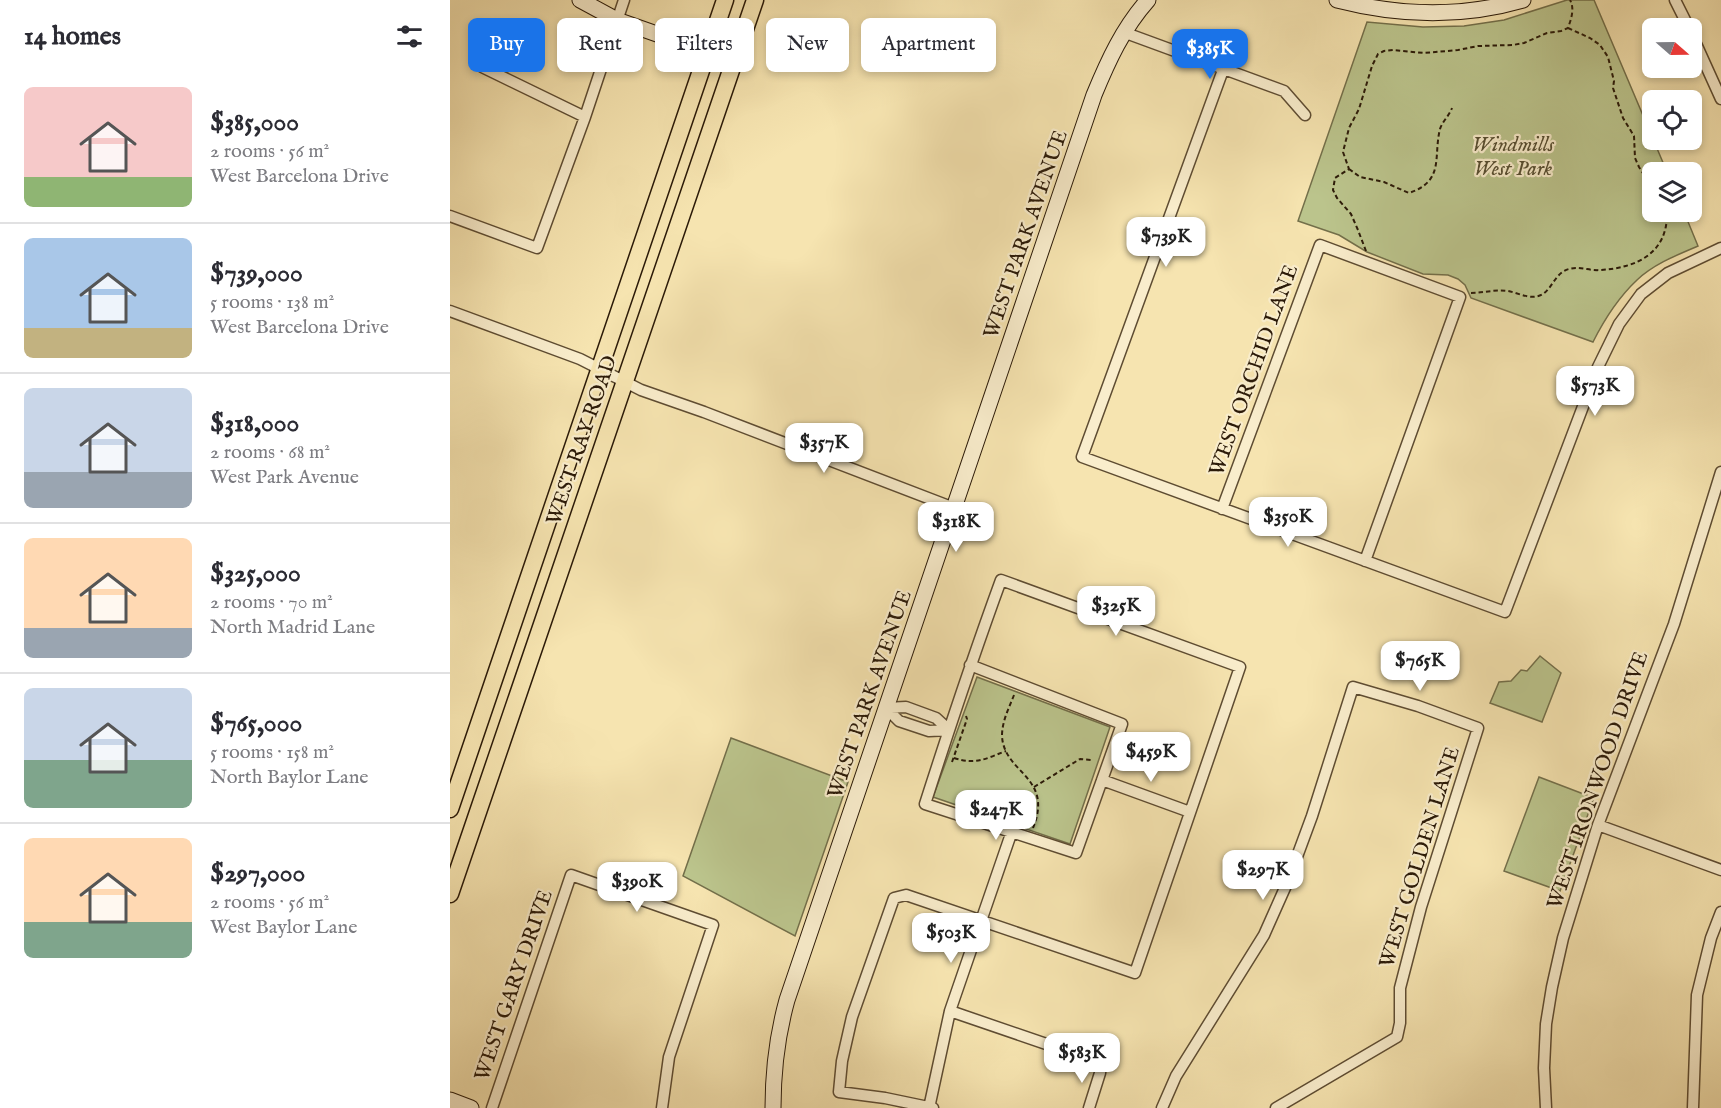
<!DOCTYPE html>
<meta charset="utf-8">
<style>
:root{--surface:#fff;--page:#f7f7f7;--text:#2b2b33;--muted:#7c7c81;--line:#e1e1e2;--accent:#1a73e8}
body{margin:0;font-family:"IM FELL English",serif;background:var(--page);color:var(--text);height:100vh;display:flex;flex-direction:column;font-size:22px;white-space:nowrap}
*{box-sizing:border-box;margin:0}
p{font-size:20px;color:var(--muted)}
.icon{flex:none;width:33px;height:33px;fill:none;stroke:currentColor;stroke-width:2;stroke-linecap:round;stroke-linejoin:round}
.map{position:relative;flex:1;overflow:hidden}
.side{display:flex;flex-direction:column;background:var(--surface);width:450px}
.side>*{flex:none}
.hud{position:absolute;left:18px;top:18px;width:570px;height:54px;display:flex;gap:12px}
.needle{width:39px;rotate:110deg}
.tools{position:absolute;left:1192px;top:18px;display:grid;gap:12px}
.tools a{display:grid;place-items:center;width:60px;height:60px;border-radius:9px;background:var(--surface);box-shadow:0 3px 9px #0003;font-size:30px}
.price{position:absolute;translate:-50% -51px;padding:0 14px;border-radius:12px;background:#fff;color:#222;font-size:20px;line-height:39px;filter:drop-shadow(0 2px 3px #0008)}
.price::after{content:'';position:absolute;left:50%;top:36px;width:18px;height:14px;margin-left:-9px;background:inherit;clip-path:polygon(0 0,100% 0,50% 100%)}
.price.current{background:var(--accent);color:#fff}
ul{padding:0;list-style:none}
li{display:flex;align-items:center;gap:18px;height:150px;padding:0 24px}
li+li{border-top:2px solid var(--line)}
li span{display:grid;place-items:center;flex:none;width:168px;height:120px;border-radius:9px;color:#555}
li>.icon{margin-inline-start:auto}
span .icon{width:72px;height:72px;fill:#fffc;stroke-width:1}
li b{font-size:26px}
h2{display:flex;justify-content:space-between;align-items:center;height:72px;padding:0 24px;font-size:26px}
.chip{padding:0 21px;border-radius:9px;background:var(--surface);box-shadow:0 3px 9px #0003;font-size:21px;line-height:54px}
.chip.current{background:var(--accent);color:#fff}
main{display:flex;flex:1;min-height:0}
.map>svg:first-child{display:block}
.green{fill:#bbc48c;stroke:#736f4a;stroke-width:1.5}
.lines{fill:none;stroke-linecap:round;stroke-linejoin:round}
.street-casing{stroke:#5e4c32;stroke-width:13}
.secondary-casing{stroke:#2b1a08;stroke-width:17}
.primary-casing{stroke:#2b1a08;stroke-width:19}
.path{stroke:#2b1a08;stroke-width:2;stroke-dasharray:4.5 3;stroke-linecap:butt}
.street{stroke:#f9edcc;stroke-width:10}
.secondary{stroke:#f9edcc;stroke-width:15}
.primary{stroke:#f6e4b0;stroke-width:16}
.labels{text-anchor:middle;stroke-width:4.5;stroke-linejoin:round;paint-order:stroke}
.park-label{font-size:21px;font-style:italic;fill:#564d30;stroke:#f9edcc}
.street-label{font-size:21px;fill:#2b1a08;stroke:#f9edcc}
</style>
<main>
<section class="side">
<h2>14 homes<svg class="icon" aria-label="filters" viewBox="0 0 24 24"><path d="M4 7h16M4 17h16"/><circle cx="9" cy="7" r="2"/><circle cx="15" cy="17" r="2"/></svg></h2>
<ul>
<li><span style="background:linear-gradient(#f6c9c9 75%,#8fb573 0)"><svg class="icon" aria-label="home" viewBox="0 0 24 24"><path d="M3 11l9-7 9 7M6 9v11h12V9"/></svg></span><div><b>$385,000</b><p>2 rooms · 56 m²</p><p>West Barcelona Drive</p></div></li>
<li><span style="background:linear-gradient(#a9c7e8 75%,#c2b280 0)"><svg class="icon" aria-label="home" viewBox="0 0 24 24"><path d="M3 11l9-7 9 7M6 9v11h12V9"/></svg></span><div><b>$739,000</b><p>5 rooms · 138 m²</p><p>West Barcelona Drive</p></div></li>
<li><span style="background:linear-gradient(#c9d6e8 70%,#9aa5b1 0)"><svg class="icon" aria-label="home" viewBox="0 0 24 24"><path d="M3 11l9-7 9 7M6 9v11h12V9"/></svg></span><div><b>$318,000</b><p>2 rooms · 68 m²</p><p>West Park Avenue</p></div></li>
<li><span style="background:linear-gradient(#ffd9b3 75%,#9aa5b1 0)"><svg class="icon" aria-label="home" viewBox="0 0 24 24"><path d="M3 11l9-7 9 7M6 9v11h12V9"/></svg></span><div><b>$325,000</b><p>2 rooms · 70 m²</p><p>North Madrid Lane</p></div></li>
<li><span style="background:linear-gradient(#c9d6e8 60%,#7fa58c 0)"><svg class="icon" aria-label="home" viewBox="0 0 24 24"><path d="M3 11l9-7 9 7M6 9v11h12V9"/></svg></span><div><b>$765,000</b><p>5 rooms · 158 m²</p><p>North Baylor Lane</p></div></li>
<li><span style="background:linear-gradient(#ffd9b3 70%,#7fa58c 0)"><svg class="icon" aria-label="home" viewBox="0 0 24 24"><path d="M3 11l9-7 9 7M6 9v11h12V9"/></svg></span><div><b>$297,000</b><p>2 rooms · 56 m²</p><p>West Baylor Lane</p></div></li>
</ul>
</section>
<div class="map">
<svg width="1271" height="1108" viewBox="0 0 1271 1108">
<rect width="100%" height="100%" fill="#f6e4b0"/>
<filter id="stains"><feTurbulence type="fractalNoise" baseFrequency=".00333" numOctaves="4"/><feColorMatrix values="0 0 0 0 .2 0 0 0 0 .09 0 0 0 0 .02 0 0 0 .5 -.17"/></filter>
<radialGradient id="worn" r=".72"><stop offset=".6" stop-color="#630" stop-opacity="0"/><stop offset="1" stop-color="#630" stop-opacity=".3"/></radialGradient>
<path class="green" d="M1117,0H1144L1217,172H1203V212H1234L1248,246C1227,255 1204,264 1187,280C1169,297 1154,320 1143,342L1021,298L1015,285L1008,279L998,275L973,274L917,252L889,235L848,221L917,22L973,27L1014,26L1054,20Z
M1090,656L1111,673L1092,722L1040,703L1049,682L1061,681L1071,670L1077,671Z
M527,677L660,727L620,844L483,797Z
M281,738L398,782L345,936L233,876Z
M1089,777L1144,798L1110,891L1054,871Z"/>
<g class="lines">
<g class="street-casing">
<path id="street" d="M1225,0L1239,28
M673,32L834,91L855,115
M1242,35L1271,99
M32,67L135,117
M773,70L632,457L1055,612L1148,367L1169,324L1191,294L1218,273L1271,248
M0,216L87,248L135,117L174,0
M0,311L130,359L191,390L254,412L504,508
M772,509L870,245L1010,297L915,561
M436,708L449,721L479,731L499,730
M436,708L456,707L486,718L499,730
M652,780L740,812
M1148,825L1271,870
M500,1011L643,1060L651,1065L650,1073L639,1108
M42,1108L121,875L263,925L219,1057L212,1108
M479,1108L500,1011L562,831
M483,1108L435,1098L389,1092L392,1061L402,1017L444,898L456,895L685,973L790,667L551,580C524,654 499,729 475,804L626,853L672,724L520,665
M712,1108L726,1076L814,935L838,881L862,816L903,687L968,706L1028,728L971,907L950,988V1023L947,1037L826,1108
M1096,1108L1094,1068L1096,1024L1102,987L1113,938L1148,825L1224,624L1271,472
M1243,1108L1247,995L1261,938L1271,912"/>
</g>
<g class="secondary-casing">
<path id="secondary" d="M130,0L167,20L258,52
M887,0C949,16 1011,18 1073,0
M0,1100L21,1108
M323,1108C323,1071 327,1036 337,1000L644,95C658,61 673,28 698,0"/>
</g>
<g class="primary-casing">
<path id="primary" d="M0,809L275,0
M0,894L305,0"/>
</g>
<path class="path" d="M1118,28L1140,38L1150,45L1158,57L1164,81L1163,88L1173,118L1184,136L1185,158L1189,167L1196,178L1203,183
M899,169L910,177L934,182L959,193C995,181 983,157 990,129C992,122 999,116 1002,108
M916,251L908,230L901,214L887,198L883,190L885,178L899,169L893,152L899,128L909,109L922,66L928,54L934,51L943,50L974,53L1008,50L1028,46L1063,45L1074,43L1097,33L1111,31L1118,28C1121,19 1125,9 1120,0
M1021,293C1034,293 1045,289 1058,291C1069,293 1082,301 1093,294C1103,287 1106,272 1119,269C1129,266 1140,271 1150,270C1187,268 1218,253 1217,212
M564,695C559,708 552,721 552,736C554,774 604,776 583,828
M504,758C526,765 535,759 556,751
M502,762L517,719L516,716
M584,787L630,759L642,760"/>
<use href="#street" class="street"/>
<use href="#secondary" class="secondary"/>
<use href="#primary" class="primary"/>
</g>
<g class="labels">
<g class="park-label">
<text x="1063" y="151">Windmills<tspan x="1063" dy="24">West Park</tspan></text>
</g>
<g class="street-label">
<text transform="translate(575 234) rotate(-71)" y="7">WEST PARK AVENUE</text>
<text transform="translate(803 370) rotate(-70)" y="7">WEST ORCHID LANE</text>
<text transform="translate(131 440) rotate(-71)" y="7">WEST RAY ROAD</text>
<text transform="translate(419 694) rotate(-71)" y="7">WEST PARK AVENUE</text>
<text transform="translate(1147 780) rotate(-71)" y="7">WEST IRONWOOD DRIVE</text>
<text transform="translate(969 857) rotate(-73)" y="7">WEST GOLDEN LANE</text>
<text transform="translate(63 985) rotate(-71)" y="7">WEST GARY DRIVE</text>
</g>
</g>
<rect width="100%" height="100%" filter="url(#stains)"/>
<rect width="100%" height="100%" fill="url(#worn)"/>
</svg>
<div class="tools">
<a><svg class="needle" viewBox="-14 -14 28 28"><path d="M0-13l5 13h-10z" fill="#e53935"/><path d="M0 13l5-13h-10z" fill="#7c7c81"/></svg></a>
<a><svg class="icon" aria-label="locate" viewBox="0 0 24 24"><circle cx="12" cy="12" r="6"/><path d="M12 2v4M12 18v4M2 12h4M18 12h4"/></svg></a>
<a><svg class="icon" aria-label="layers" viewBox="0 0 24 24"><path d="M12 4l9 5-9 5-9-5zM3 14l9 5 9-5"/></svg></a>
</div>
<b class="price current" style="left:760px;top:80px">$385K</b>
<b class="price" style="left:716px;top:268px">$739K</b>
<b class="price" style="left:1145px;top:417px">$573K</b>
<b class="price" style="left:374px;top:474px">$357K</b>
<b class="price" style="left:838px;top:548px">$350K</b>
<b class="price" style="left:506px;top:553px">$318K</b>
<b class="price" style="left:666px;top:637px">$325K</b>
<b class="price" style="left:970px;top:692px">$765K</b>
<b class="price" style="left:701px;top:783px">$459K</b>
<b class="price" style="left:546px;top:841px">$247K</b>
<b class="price" style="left:813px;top:901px">$297K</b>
<b class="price" style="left:187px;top:913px">$390K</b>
<b class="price" style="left:501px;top:964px">$503K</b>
<b class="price" style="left:632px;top:1084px">$583K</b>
<div class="hud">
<a class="chip current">Buy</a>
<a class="chip">Rent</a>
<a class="chip">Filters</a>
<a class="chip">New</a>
<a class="chip">Apartment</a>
</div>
</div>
</main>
